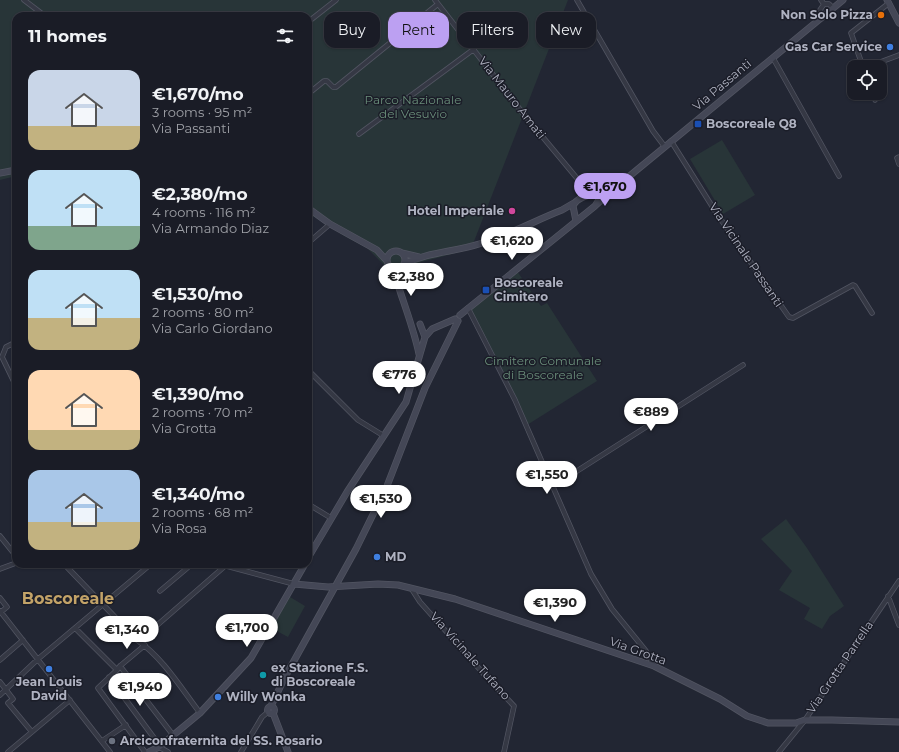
<!DOCTYPE html>
<meta charset="utf-8">
<style>
:root{--surface:#1a1c26;--page:#23252e;--text:#f1f3f6;--muted:#9fa1a7;--line:#383a43;--accent:#bca0f2}
body{margin:0;font-family:Montserrat,sans-serif;background:var(--page);color:var(--text);height:100vh;display:flex;flex-direction:column;font-size:15px;white-space:nowrap}
*{box-sizing:border-box;margin:0}
p{font-size:13px;color:var(--muted)}
.icon{flex:none;width:22px;height:22px;fill:none;stroke:currentColor;stroke-width:2;stroke-linecap:round;stroke-linejoin:round}
.map{position:relative;flex:1;overflow:hidden}
.side{position:absolute;left:12px;top:12px;width:300px;height:556px;display:flex;flex-direction:column;background:var(--surface);border-radius:12px;box-shadow:0 1px 3px #0004,0 0 0 1px var(--line)}
.side>*{flex:none}
.hud{position:absolute;left:324px;top:12px;width:380px;height:36px;display:flex;gap:8px}
.tools{position:absolute;left:847px;top:60px;display:grid;gap:8px}
.tools a{display:grid;place-items:center;width:40px;height:40px;border-radius:8px;background:var(--surface);box-shadow:0 1px 3px #0004,0 0 0 1px var(--line);font-size:20px}
.price{position:absolute;translate:-50% -34px;padding:0 9px;border-radius:14px;background:#fff;color:#222;font-size:13px;line-height:26px;filter:drop-shadow(0 1px 2px #0008)}
.price::after{content:'';position:absolute;left:50%;top:24px;width:12px;height:9px;margin-left:-6px;background:inherit;clip-path:polygon(0 0,100% 0,50% 100%)}
.price.current{background:var(--accent);color:#111}
ul{padding:0;list-style:none}
li{display:flex;align-items:center;gap:12px;height:100px;padding:0 16px}
li span{display:grid;place-items:center;flex:none;width:112px;height:80px;border-radius:12px;color:#555}
li>.icon{margin-inline-start:auto}
span .icon{width:48px;height:48px;fill:#fffc;stroke-width:1}
li b{font-size:17px}
h2{display:flex;justify-content:space-between;align-items:center;height:48px;padding:0 16px;font-size:17px}
.tag{padding:0 14px;border-radius:12px;background:var(--surface);box-shadow:0 1px 3px #0004,0 0 0 1px var(--line);font-size:14px;line-height:36px}
.tag.current{background:var(--accent);color:#111}
.map>svg:first-child{display:block}
.green{fill:#283538}
.lines{fill:none;stroke-linecap:round;stroke-linejoin:round}
.street-casing{stroke:#525562;stroke-width:5.5}
.secondary-casing{stroke:#525562;stroke-width:7}
.street{stroke:#353844;stroke-width:4}
.secondary{stroke:#444756;stroke-width:5.5}
.food-dot{fill:#e8710a;stroke:#1b1d28;stroke-width:1.5}
.shop-dot{fill:#3f7fe0;stroke:#1b1d28;stroke-width:1.5}
.transit-dot{fill:#1a4fb4;stroke:#1b1d28;stroke-width:1.5}
.hotel-dot{fill:#d1479c;stroke:#1b1d28;stroke-width:1.5}
.culture-dot{fill:#0f9aa8;stroke:#1b1d28;stroke-width:1.5}
.worship-dot{fill:#6b7280;stroke:#1b1d28;stroke-width:1.5}
.labels{text-anchor:middle;stroke-width:3;stroke-linejoin:round;paint-order:stroke}
.poi-label{font-size:12px;font-weight:bold;fill:#afb2c1;stroke:#1b1d28;text-anchor:start}
.street-label{font-size:12px;fill:#afb2c1;stroke:#1b1d28}
.park-label{font-size:12px;fill:#6a8e7a;stroke:#1b1d28}
.district-label{font-size:16px;font-weight:bold;fill:#c3a368;stroke:#1b1d28}
</style>
<div class="map">
<svg width="899" height="752" viewBox="0 0 899 752">
<rect width="100%" height="100%" fill="#222633"/>
<path class="green" d="M0,0H568L471,249L410,265L399,273H394L386,267L367,248L346,237L308,213V16H16V176L0,180Z
M722,140L755,195L723,214L690,159Z
M517,271L541,306L547,303L597,381L527,425L470,309Z
M786,519L807,548L844,606L830,616L822,629L804,619L810,608L779,590L792,571L761,539Z
M290,597L305,606L288,637L271,628Z"/>
<g class="lines">
<g class="street-casing">
<path id="street" d="M24,0L45,16
M435,0L522,112L590,194
M577,0L653,131L665,147
M821,0L824,4H829L833,8
M823,17L820,10L824,4
M308,22L336,0
M773,58L839,176
M863,67L851,33L889,3
M867,67L899,55
M873,93L875,100
M308,94L324,81H327L333,87H336L438,4
M359,134L474,49
M671,141L717,214L789,317L793,318L853,285L855,286L872,313
M899,157L897,158L899,164
M308,243L330,224
M468,308L515,400L591,574L612,609L646,651L654,666
M16,342L6,347L2,357L16,386
M308,370L358,420L384,436
M552,487L743,365
M308,504L331,518
M0,536L16,556
M64,564L137,640C163,658 181,688 200,713
M219,564L294,584
M0,569L16,563
M411,588L420,602L483,673L514,706L504,752
M160,591L192,564
M888,596L899,625
M0,598L7,607L1,612
M0,611L110,752
M75,628L117,670L120,666L173,735
M139,641L225,566
M0,660L23,640
M120,666L145,645
M117,670L98,688L145,752
M109,677L160,746
M0,682L13,699L8,703L32,732
M0,695L38,659L151,564
M102,741L126,725
M159,747L168,752
M8,752L70,700
M241,752L262,717L268,712
M779,752L805,720L899,581"/>
</g>
<g class="secondary-casing">
<path id="secondary" d="M887,0L899,23
M0,173L16,170
M595,206L615,188L843,0
M308,208L330,224L377,250L387,261
M576,221L573,206C578,194 600,194 611,189
M387 260a9 9 0 1 1 18 0a9 9 0 1 1-18 0Z
M402,253L419,257
M404,264C428,252 454,252 479,244C507,236 534,221 562,210L574,203
M391,268C397,279 399,289 403,300C409,318 415,335 419,354
M460,315L595,206L600,198L599,194
M425,337L432,329L455,319
M308,558L347,492L406,402L425,337L420,324
M294,584L328,587L378,584L398,585L455,599L654,666L720,699L747,716L768,723H796L805,720H832L899,722
M271,706L285,677L356,549L387,486L425,388L458,321
M267.5 710a3.5 3.5 0 1 1 7 0a3.5 3.5 0 1 1-7 0Z
M273,713L288,752
M149,752L159,747L200,713L251,658L305,564"/>
</g>
<use href="#street" class="street"/>
<use href="#secondary" class="secondary"/>
</g>
<circle class="food-dot" cx="881" cy="15" r="4"/>
<g class="shop-dot">
<circle cx="890" cy="47" r="4"/>
<circle cx="377" cy="557" r="4"/>
<circle cx="49" cy="669" r="4"/>
<circle cx="218" cy="697" r="4"/>
</g>
<g class="transit-dot">
<rect x="694" y="120" width="8" height="8" rx="2"/>
<rect x="482" y="286" width="8" height="8" rx="2"/>
</g>
<circle class="hotel-dot" cx="512" cy="211" r="4"/>
<circle class="culture-dot" cx="263" cy="675" r="4"/>
<circle class="worship-dot" cx="112" cy="741" r="4"/>
<g class="labels">
<g class="poi-label">
<text x="873" y="19" text-anchor="end">Non Solo Pizza</text>
<text x="882" y="51" text-anchor="end">Gas Car Service</text>
<text x="706" y="128">Boscoreale Q8</text>
<text x="504" y="215" text-anchor="end">Hotel Imperiale</text>
<text x="494" y="287">Boscoreale<tspan x="494" dy="14">Cimitero</tspan></text>
<text x="385" y="561">MD</text>
<text x="271" y="672">ex Stazione F.S.<tspan x="271" dy="14">di Boscoreale</tspan></text>
<text x="49" y="686" text-anchor="middle">Jean Louis<tspan x="49" dy="14">David</tspan></text>
<text x="226" y="701">Willy Wonka</text>
<text x="120" y="745">Arciconfraternita del SS. Rosario</text>
</g>
<g class="street-label">
<text transform="translate(722 85) rotate(-40)" y="4">Via Passanti</text>
<text transform="translate(512 98) rotate(52)" y="4">Via Mauro Amati</text>
<text transform="translate(746 255) rotate(56)" y="4">Via Vicinale Passanti</text>
<text transform="translate(638 651) rotate(20)" y="4">Via Grotta</text>
<text transform="translate(470 656) rotate(48)" y="4">Via Vicinale Tufano</text>
<text transform="translate(840 667) rotate(-56)" y="4">Via Grotta Parrella</text>
</g>
<g class="park-label">
<text x="413" y="104">Parco Nazionale<tspan x="413" dy="14">del Vesuvio</tspan></text>
<text x="543" y="365">Cimitero Comunale<tspan x="543" dy="14">di Boscoreale</tspan></text>
</g>
<g class="district-label">
<text x="68" y="604">Boscoreale</text>
</g>
</g>
</svg>
<div class="tools">
<a><svg class="icon" aria-label="locate" viewBox="0 0 24 24"><circle cx="12" cy="12" r="6"/><path d="M12 2v4M12 18v4M2 12h4M18 12h4"/></svg></a>
</div>
<b class="price current" style="left:605px;top:207px">€1,670</b>
<b class="price" style="left:512px;top:261px">€1,620</b>
<b class="price" style="left:411px;top:297px">€2,380</b>
<b class="price" style="left:399px;top:395px">€776</b>
<b class="price" style="left:651px;top:432px">€889</b>
<b class="price" style="left:547px;top:495px">€1,550</b>
<b class="price" style="left:381px;top:519px">€1,530</b>
<b class="price" style="left:555px;top:623px">€1,390</b>
<b class="price" style="left:247px;top:648px">€1,700</b>
<b class="price" style="left:127px;top:650px">€1,340</b>
<b class="price" style="left:140px;top:707px">€1,940</b>
<div class="hud">
<a class="tag">Buy</a>
<a class="tag current">Rent</a>
<a class="tag">Filters</a>
<a class="tag">New</a>
</div>
<section class="side">
<h2>11 homes<svg class="icon" aria-label="filters" viewBox="0 0 24 24"><path d="M4 7h16M4 17h16"/><circle cx="9" cy="7" r="2"/><circle cx="15" cy="17" r="2"/></svg></h2>
<ul>
<li><span style="background:linear-gradient(#c9d6e8 70%,#c2b280 0)"><svg class="icon" aria-label="home" viewBox="0 0 24 24"><path d="M3 11l9-7 9 7M6 9v11h12V9"/></svg></span><div><b>€1,670/mo</b><p>3 rooms · 95 m²</p><p>Via Passanti</p></div></li>
<li><span style="background:linear-gradient(#bfe0f5 70%,#7fa58c 0)"><svg class="icon" aria-label="home" viewBox="0 0 24 24"><path d="M3 11l9-7 9 7M6 9v11h12V9"/></svg></span><div><b>€2,380/mo</b><p>4 rooms · 116 m²</p><p>Via Armando Diaz</p></div></li>
<li><span style="background:linear-gradient(#bfe0f5 60%,#c2b280 0)"><svg class="icon" aria-label="home" viewBox="0 0 24 24"><path d="M3 11l9-7 9 7M6 9v11h12V9"/></svg></span><div><b>€1,530/mo</b><p>2 rooms · 80 m²</p><p>Via Carlo Giordano</p></div></li>
<li><span style="background:linear-gradient(#ffd9b3 75%,#c2b280 0)"><svg class="icon" aria-label="home" viewBox="0 0 24 24"><path d="M3 11l9-7 9 7M6 9v11h12V9"/></svg></span><div><b>€1,390/mo</b><p>2 rooms · 70 m²</p><p>Via Grotta</p></div></li>
<li><span style="background:linear-gradient(#a9c7e8 65%,#c2b280 0)"><svg class="icon" aria-label="home" viewBox="0 0 24 24"><path d="M3 11l9-7 9 7M6 9v11h12V9"/></svg></span><div><b>€1,340/mo</b><p>2 rooms · 68 m²</p><p>Via Rosa</p></div></li>
</ul>
</section>
</div>
